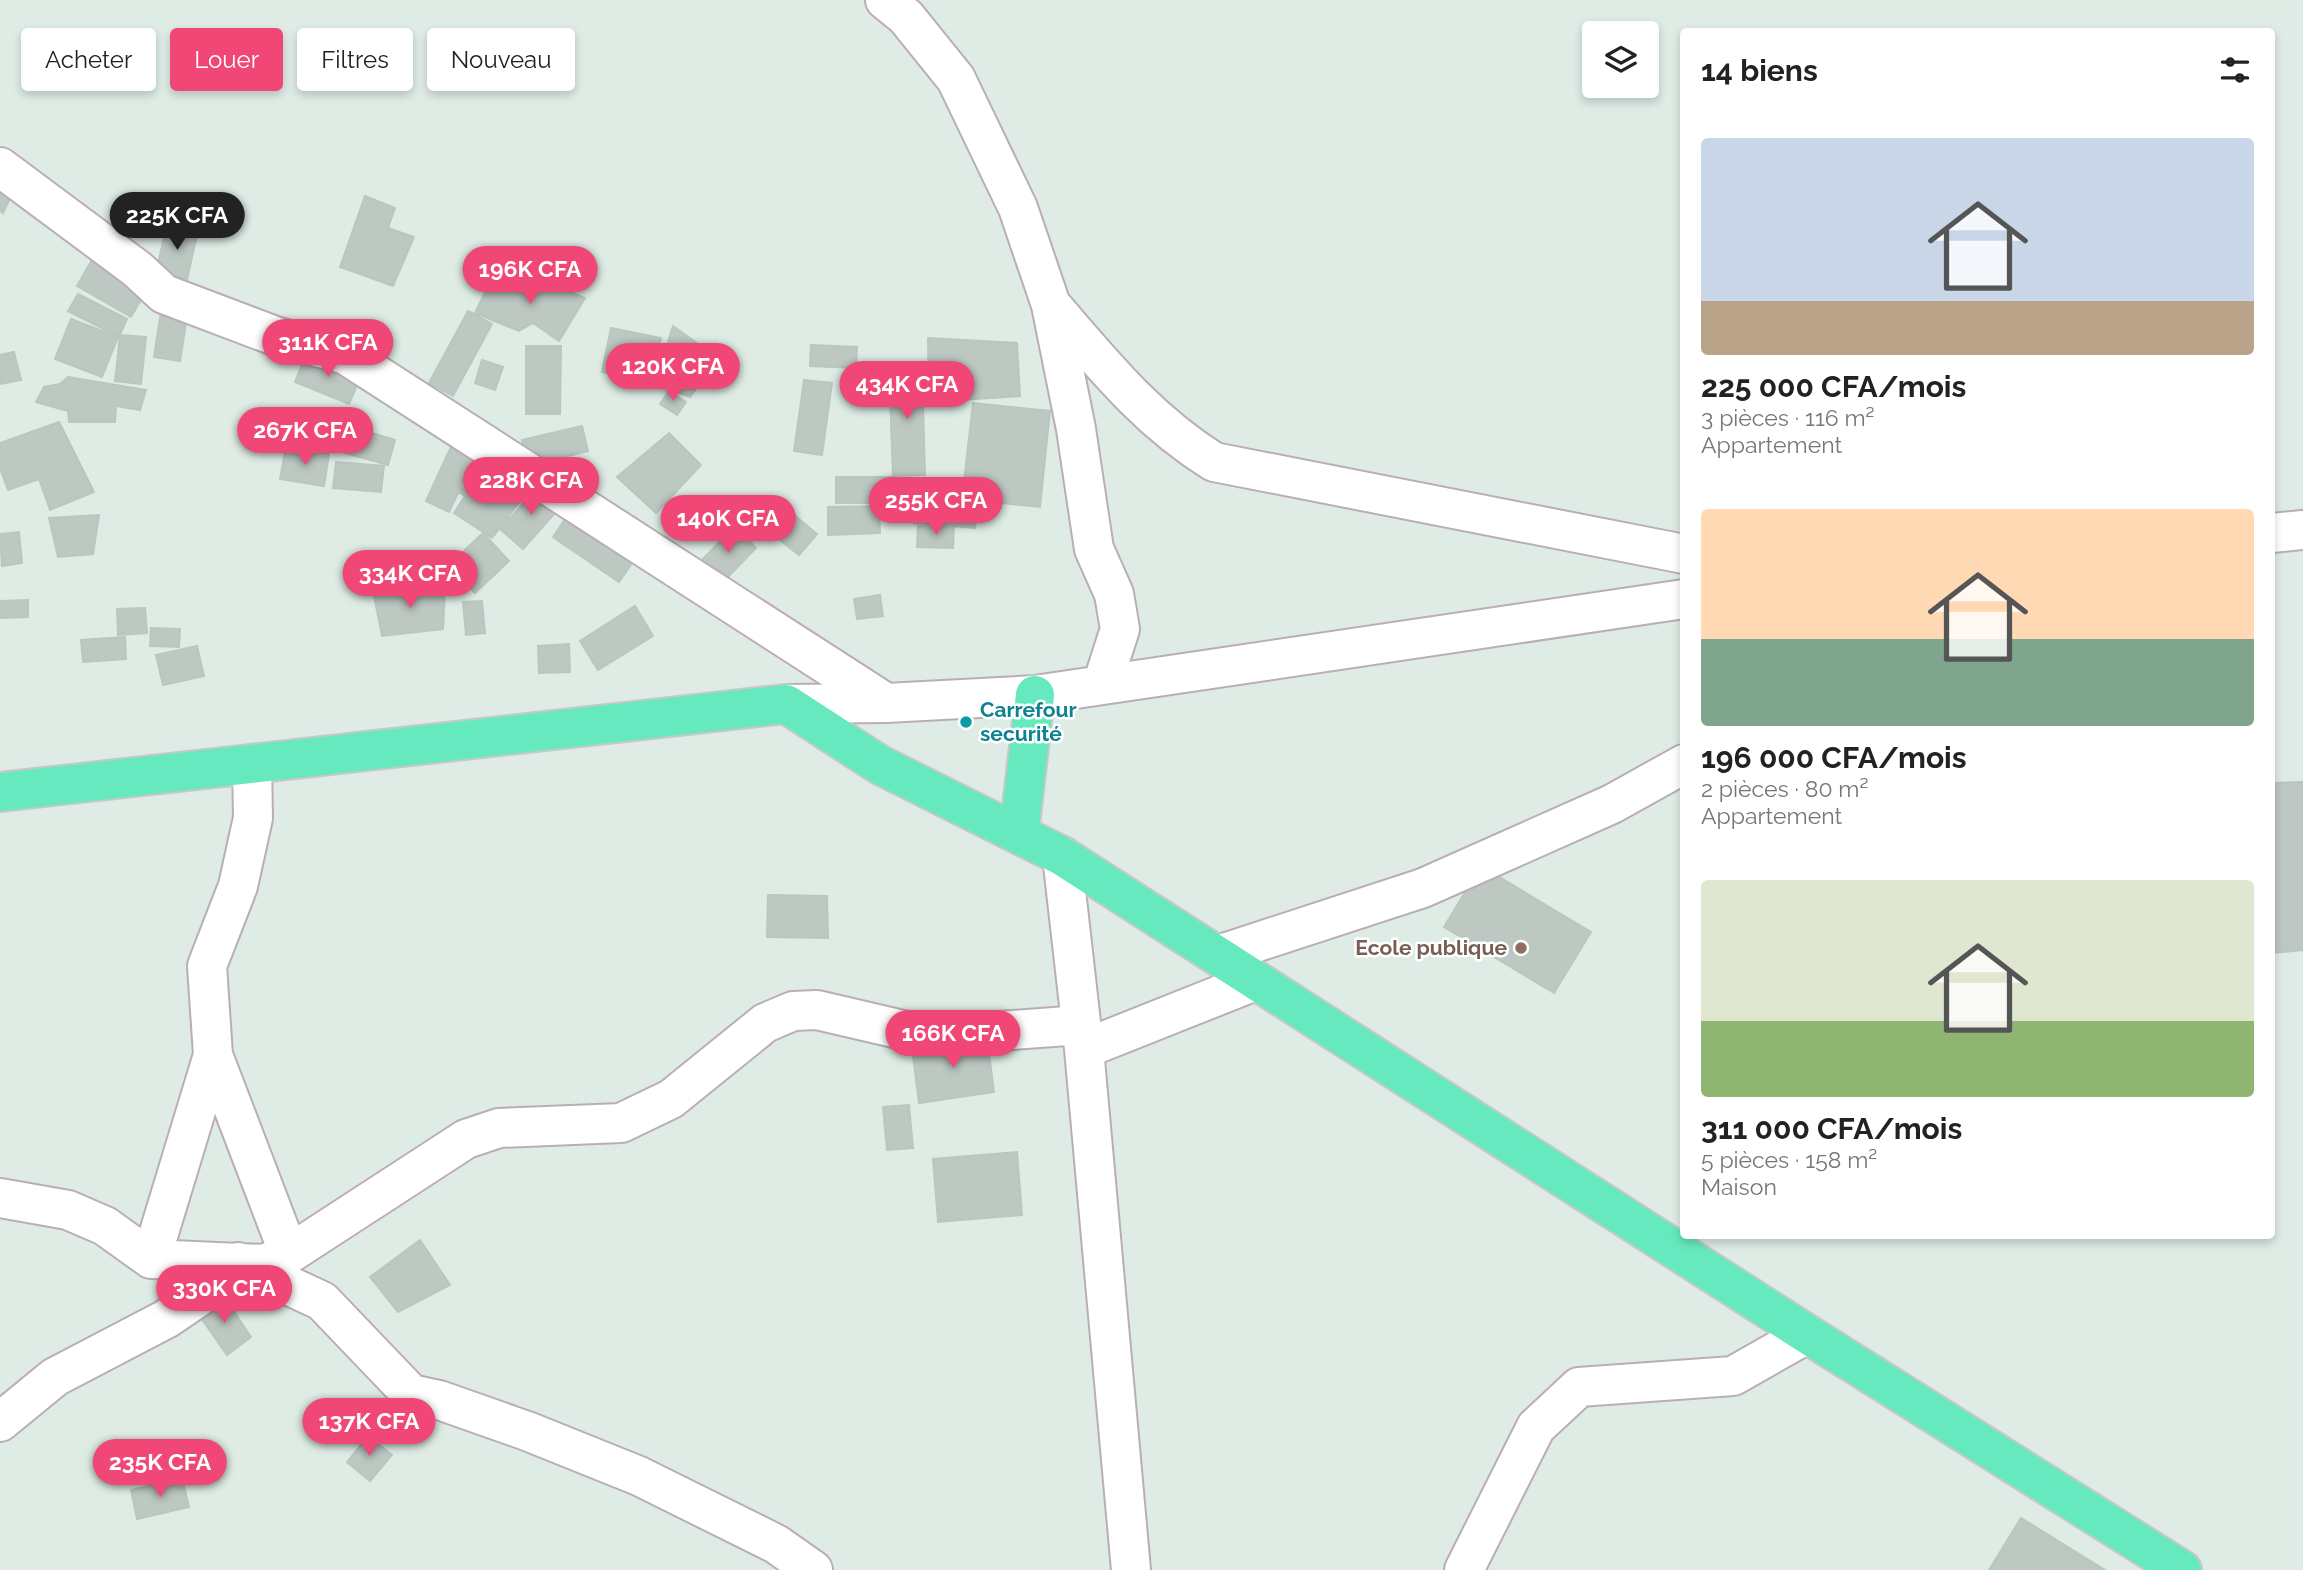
<!DOCTYPE html>
<html lang="fr">
<meta charset="utf-8">
<style>
:root{--surface:#fff;--page:#f6f6f6;--text:#222;--muted:#767676;--accent:#f04777}
body{margin:0;font-family:Raleway,sans-serif;background:var(--page);color:var(--text);height:100vh;display:flex;flex-direction:column;font-size:26px;white-space:nowrap}
*{box-sizing:border-box;margin:0}
p{font-size:23px;color:var(--muted)}
.icon{flex:none;width:38px;height:38px;fill:none;stroke:currentColor;stroke-width:2;stroke-linecap:round;stroke-linejoin:round}
.map{position:relative;flex:1;overflow:hidden}
.details{position:absolute;left:1680px;top:28px;width:595px;height:1211px;display:flex;flex-direction:column;background:var(--surface);border-radius:7px;box-shadow:0 4px 10px #0003}
.details>*{flex:none}
.top-card{position:absolute;left:21px;top:28px;width:665px;height:63px;display:flex;gap:14px}
.controls{position:absolute;left:1582px;top:21px;display:grid;gap:14px}
.controls a{display:grid;place-items:center;width:77px;height:77px;border-radius:7px;background:var(--surface);box-shadow:0 4px 10px #0003;font-size:35px}
.price{position:absolute;translate:-50% -60px;padding:0 16px;border-radius:24px;background:var(--accent);color:#fff;font-size:23px;line-height:46px;filter:drop-shadow(0 2px 4px #0008)}
.price::after{content:'';position:absolute;left:50%;top:42px;width:21px;height:16px;margin-left:-10px;background:inherit;clip-path:polygon(0 0,100% 0,50% 100%)}
.price.active{background:#222;color:#fff}
ul{padding:0;list-style:none}
li{display:grid;align-content:center;gap:14px;height:371px;padding:0 21px}
li span{display:grid;place-items:center;height:217px;border-radius:7px;color:#555}
li>.icon{margin-inline-start:auto}
span .icon{width:126px;height:126px;fill:#fffc;stroke-width:1}
li b{font-size:30px}
h2{display:flex;justify-content:space-between;align-items:center;height:84px;padding:0 21px;font-size:30px}
.pill{padding:0 24px;border-radius:7px;background:var(--surface);box-shadow:0 4px 10px #0003;font-size:24px;line-height:63px}
.pill.active{background:var(--accent);color:#fff}
.map>svg:first-child{display:block}
.building{fill:#bdc8c2;stroke:#b8c7c0;stroke-width:2}
.lines{fill:none;stroke-linecap:round;stroke-linejoin:round}
.minor-casing{stroke:#bbaeb2;stroke-width:42}
.major-casing{stroke:#c8c8c8;stroke-width:42}
.minor{stroke:#fff;stroke-width:38}
.major{stroke:#66e9be;stroke-width:38}
.culture-dot{fill:#0f9aa8;stroke:#fff;stroke-width:2.5}
.education-dot{fill:#8d6e63;stroke:#fff;stroke-width:2.5}
.labels{text-anchor:middle;stroke-width:5;stroke-linejoin:round;paint-order:stroke}
.culture-label{font-size:21px;font-weight:bold;fill:#0d838f;stroke:#fff;text-anchor:start}
.education-label{font-size:21px;font-weight:bold;fill:#785e54;stroke:#fff;text-anchor:end}
</style>
<div class="map">
<svg width="2303" height="1570" viewBox="0 0 2303 1570">
<rect width="100%" height="100%" fill="#deece5"/>
<path class="building" d="M0,186L13,192L3,213L0,211Z
M365,196L395,208L388,228L414,237L393,286L340,267Z
M168,220L199,226L186,284L155,277Z
M93,258L147,289L131,317L77,286Z
M494,274L531,291L540,279L585,298L559,341L533,323L519,331L475,313Z
M78,294L127,319L119,337L68,311Z
M162,305L188,310L180,361L154,357Z
M468,311L492,324L453,396L429,383Z
M71,319L118,337L102,377L55,359Z
M673,326L718,358L690,397L655,384Z
M611,328L661,338L648,382L602,372Z
M120,335L146,337L141,384L115,381Z
M928,338L1017,343L1020,396L929,402Z
M811,345L857,347L856,368L810,366Z
M526,346H561L560,414H526Z
M14,352L21,380L0,384V355Z
M306,355L361,376L349,404L295,382Z
M482,360L503,367L495,390L475,383Z
M922,366L925,475L893,476L889,367Z
M68,377L146,390L140,410L116,406L115,422H69L68,411L36,402L44,387L60,384Z
M804,380L832,383L822,455L794,451Z
M669,391L686,402L677,415L660,404Z
M973,403L1050,411L1040,507L962,499Z
M59,422L94,492L50,510L39,479L8,490L0,468V443Z
M349,426L395,440L388,465L342,452Z
M582,426L588,451L528,466L522,440Z
M669,433L701,465L656,513L617,477Z
M455,438L479,449L449,512L426,501Z
M286,447L329,454L324,486L280,479Z
M486,450L533,484L492,538L454,513L465,496L460,493Z
M336,462L384,466L381,492L333,488Z
M836,477H902V503H836Z
M540,485L562,505L523,549L500,529Z
M916,499L978,504L975,528L914,523Z
M879,506L880,533L828,535V507Z
M570,512L636,557L619,582L553,537Z
M793,514L817,534L799,555L775,536Z
M99,515L93,554L58,557L49,518Z
M735,526L756,548L721,584L699,563Z
M918,526L954,527L953,548L917,547Z
M19,532L22,563L2,566L0,534Z
M483,533L509,561L475,593L449,565Z
M445,588L443,629L382,636L373,591Z
M880,595L883,616L857,619L854,599Z
M28,600V617L1,618L0,601Z
M482,601L485,633L466,635L463,602Z
M635,606L653,636L598,670L580,641Z
M145,608L147,633L118,635L117,609Z
M151,628L180,629L179,647L150,646Z
M125,637L126,659L83,662L81,640Z
M569,644L570,672L539,673L538,646Z
M197,646L204,676L163,685L156,655Z
M2303,782V950L2272,953V783Z
M1481,866L1591,932L1554,993L1444,927Z
M768,895L827,896L828,938L767,937Z
M987,1038L994,1092L919,1103L912,1048Z
M909,1105L913,1148L887,1150L883,1107Z
M1017,1152L1022,1215L938,1222L933,1159Z
M420,1240L450,1285L398,1312L370,1277Z
M223,1295L251,1337L227,1355L197,1312Z
M368,1436L392,1455L370,1481L347,1462Z
M182,1478L189,1507L137,1519L131,1490Z
M2021,1518L2105,1570H1989Z"/>
<g class="lines">
<g class="minor-casing">
<path id="minor" d="M885,0L906,17L956,79L1018,208L1051,305L1076,429L1094,549L1114,594L1120,629L1102,685
M0,167L137,269L164,294L275,336L346,355L886,703
M1053,307C1104,366 1147,420 1214,462L1684,554
M2272,533L2303,530
M786,704L886,703L1035,695L1684,599
M1062,856L1084,1049L1131,1570
M1218,955L1423,888L1612,804L1684,764
M1084,1049L1255,981
M213,1055L289,1254
M0,1198L68,1210L105,1226L151,1259L264,1264L289,1254L466,1139L499,1128L621,1123L671,1099L765,1023L793,1011L817,1010L907,1031L958,1034L1081,1025
M151,1259L213,1055L207,966L238,886L253,818L252,764
M240,1263L322,1301L411,1394L439,1400L527,1431L639,1476L776,1544L813,1570
M0,1422L55,1377L166,1319L197,1298L238,1262
M1464,1570L1536,1427L1579,1387L1733,1376L1807,1334"/>
</g>
<g class="major-casing">
<path id="major" d="M0,792L786,704L880,765L1062,856L1807,1334L2182,1570
M1019,833L1035,695"/>
</g>
<use href="#minor" class="minor"/>
<use href="#major" class="major"/>
</g>
<circle class="culture-dot" cx="966" cy="722" r="7"/>
<circle class="education-dot" cx="1521" cy="948" r="7"/>
<g class="labels">
<g class="culture-label">
<text x="980" y="717">Carrefour<tspan x="980" dy="24">securité</tspan></text>
</g>
<g class="education-label">
<text x="1507" y="955">Ecole publique</text>
</g>
</g>
</svg>
<div class="controls">
<a><svg class="icon" aria-label="layers" viewBox="0 0 24 24"><path d="M12 4l9 5-9 5-9-5zM3 14l9 5 9-5"/></svg></a>
</div>
<b class="price active" style="left:177px;top:252px">225K CFA</b>
<b class="price" style="left:530px;top:306px">196K CFA</b>
<b class="price" style="left:328px;top:379px">311K CFA</b>
<b class="price" style="left:673px;top:403px">120K CFA</b>
<b class="price" style="left:907px;top:421px">434K CFA</b>
<b class="price" style="left:305px;top:467px">267K CFA</b>
<b class="price" style="left:531px;top:517px">228K CFA</b>
<b class="price" style="left:936px;top:537px">255K CFA</b>
<b class="price" style="left:728px;top:555px">140K CFA</b>
<b class="price" style="left:410px;top:610px">334K CFA</b>
<b class="price" style="left:953px;top:1070px">166K CFA</b>
<b class="price" style="left:224px;top:1325px">330K CFA</b>
<b class="price" style="left:369px;top:1458px">137K CFA</b>
<b class="price" style="left:160px;top:1499px">235K CFA</b>
<div class="top-card">
<a class="pill">Acheter</a>
<a class="pill active">Louer</a>
<a class="pill">Filtres</a>
<a class="pill">Nouveau</a>
</div>
<section class="details">
<h2>14 biens<svg class="icon" aria-label="filters" viewBox="0 0 24 24"><path d="M4 7h16M4 17h16"/><circle cx="9" cy="7" r="2"/><circle cx="15" cy="17" r="2"/></svg></h2>
<ul>
<li><span style="background:linear-gradient(#c9d6e8 75%,#b9a48a 0)"><svg class="icon" aria-label="home" viewBox="0 0 24 24"><path d="M3 11l9-7 9 7M6 9v11h12V9"/></svg></span><div><b>225 000 CFA/mois</b><p>3 pièces · 116 m²</p><p>Appartement</p></div></li>
<li><span style="background:linear-gradient(#ffd9b3 60%,#7fa58c 0)"><svg class="icon" aria-label="home" viewBox="0 0 24 24"><path d="M3 11l9-7 9 7M6 9v11h12V9"/></svg></span><div><b>196 000 CFA/mois</b><p>2 pièces · 80 m²</p><p>Appartement</p></div></li>
<li><span style="background:linear-gradient(#dfe7d0 65%,#8fb573 0)"><svg class="icon" aria-label="home" viewBox="0 0 24 24"><path d="M3 11l9-7 9 7M6 9v11h12V9"/></svg></span><div><b>311 000 CFA/mois</b><p>5 pièces · 158 m²</p><p>Maison</p></div></li>
</ul>
</section>
</div>
